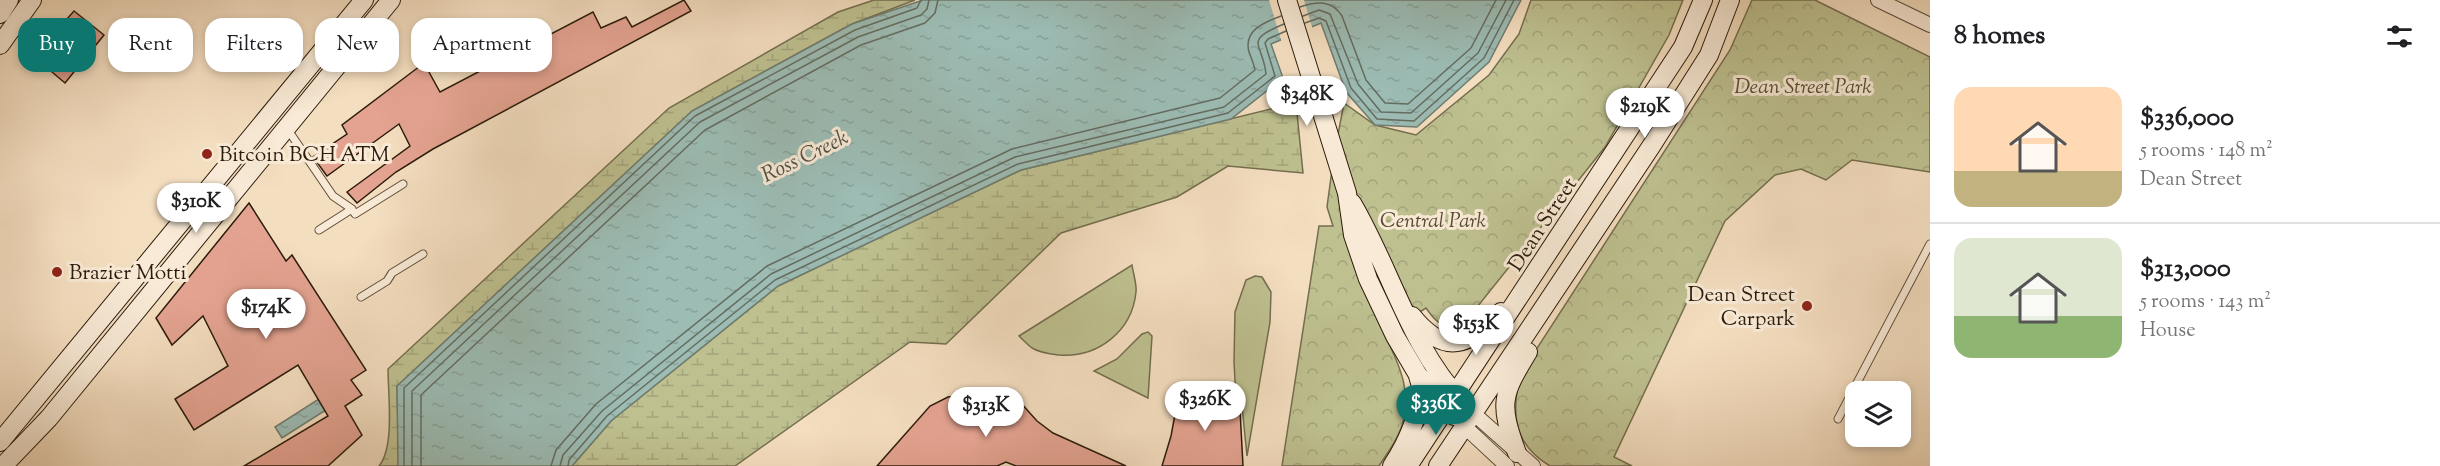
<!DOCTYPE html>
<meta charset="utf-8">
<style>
:root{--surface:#fff;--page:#f6f6f6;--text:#202124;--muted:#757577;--line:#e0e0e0;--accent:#0f766e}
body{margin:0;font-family:"Sorts Mill Goudy",serif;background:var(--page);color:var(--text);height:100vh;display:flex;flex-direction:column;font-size:22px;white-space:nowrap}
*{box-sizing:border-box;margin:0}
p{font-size:20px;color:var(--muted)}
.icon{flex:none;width:33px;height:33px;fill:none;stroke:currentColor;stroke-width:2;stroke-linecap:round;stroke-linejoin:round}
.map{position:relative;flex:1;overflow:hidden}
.drawer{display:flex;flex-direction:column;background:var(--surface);width:510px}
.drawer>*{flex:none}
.hud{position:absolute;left:18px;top:18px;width:570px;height:54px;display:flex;gap:12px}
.controls{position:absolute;left:1845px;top:381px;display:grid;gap:12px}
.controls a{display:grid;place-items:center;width:66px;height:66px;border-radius:12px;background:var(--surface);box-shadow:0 3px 9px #0003;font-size:30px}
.price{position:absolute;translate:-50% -51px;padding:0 14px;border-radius:21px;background:#fff;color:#222;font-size:20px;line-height:39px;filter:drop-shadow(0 2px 3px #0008)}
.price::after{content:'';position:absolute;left:50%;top:36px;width:18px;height:14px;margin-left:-9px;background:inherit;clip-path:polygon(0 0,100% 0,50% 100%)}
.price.on{background:var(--accent);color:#fff}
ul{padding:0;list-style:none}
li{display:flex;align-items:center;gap:18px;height:150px;padding:0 24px}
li+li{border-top:2px solid var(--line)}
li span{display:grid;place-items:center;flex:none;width:168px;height:120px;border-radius:18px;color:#555}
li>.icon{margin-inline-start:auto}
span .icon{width:72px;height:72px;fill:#fffc;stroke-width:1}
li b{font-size:26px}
h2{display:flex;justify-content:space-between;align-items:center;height:72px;padding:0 24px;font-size:26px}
.tag{padding:0 21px;border-radius:18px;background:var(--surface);box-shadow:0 3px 9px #0003;font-size:21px;line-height:54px}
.tag.on{background:var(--accent);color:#fff}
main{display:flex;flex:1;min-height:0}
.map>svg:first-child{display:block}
.grass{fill:#bec090;stroke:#746e4e;stroke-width:1.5}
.wetland{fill:url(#wetland-marsh);stroke:#746e4e;stroke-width:1.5}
.park{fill:url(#park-crowns);stroke:#746e4e;stroke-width:1.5}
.water{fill:url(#water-ripples);stroke:#6f7c70;stroke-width:1.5}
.pier{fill:#f4dec0}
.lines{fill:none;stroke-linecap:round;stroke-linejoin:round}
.shore{stroke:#646c60;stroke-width:1.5}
.building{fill:#e4a391;stroke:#2b1b0b;stroke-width:1.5}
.service-casing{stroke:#5d4c38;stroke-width:9}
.minor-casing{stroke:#5d4c38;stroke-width:16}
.secondary-casing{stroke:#2b1b0b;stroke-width:20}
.service{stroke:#f8ead6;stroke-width:7}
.minor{stroke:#f8ead6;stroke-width:14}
.secondary{stroke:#f8ead6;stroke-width:18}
.poi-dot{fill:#8f2418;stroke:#f8ead6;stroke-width:2}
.labels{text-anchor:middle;stroke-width:6;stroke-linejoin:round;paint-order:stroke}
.park-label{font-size:21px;font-style:italic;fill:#574d33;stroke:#f8ead6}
.poi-label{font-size:21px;fill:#2b1b0b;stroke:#f8ead6;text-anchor:start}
.street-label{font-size:21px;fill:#2b1b0b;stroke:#f8ead6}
.water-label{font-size:22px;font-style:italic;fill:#535346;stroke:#f8ead6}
</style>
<main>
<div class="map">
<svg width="1930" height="466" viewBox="0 0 1930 466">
<defs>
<pattern id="wetland-marsh" width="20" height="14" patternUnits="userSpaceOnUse" patternTransform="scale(1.5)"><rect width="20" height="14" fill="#bec090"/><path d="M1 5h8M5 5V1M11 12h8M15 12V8" fill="none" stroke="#a3a47b"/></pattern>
<pattern id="park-crowns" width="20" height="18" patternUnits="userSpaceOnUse" patternTransform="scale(1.5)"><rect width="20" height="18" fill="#bec090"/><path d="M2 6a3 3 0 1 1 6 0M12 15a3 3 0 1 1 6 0" fill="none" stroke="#a3a47b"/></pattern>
<pattern id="water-ripples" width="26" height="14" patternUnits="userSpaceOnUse" patternTransform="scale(1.5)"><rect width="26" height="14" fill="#9cbcb4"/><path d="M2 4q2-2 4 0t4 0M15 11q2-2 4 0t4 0" fill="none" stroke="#87a199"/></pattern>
</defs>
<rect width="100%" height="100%" fill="#f4dec0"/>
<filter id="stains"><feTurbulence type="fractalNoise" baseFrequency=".00333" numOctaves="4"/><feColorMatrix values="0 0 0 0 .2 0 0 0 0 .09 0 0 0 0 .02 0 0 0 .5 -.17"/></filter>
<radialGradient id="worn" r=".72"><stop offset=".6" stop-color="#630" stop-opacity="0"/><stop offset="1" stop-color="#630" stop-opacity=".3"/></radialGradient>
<path class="grass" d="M1132,265C1133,273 1137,284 1136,292C1132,332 1097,358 1059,355C1050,354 1040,353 1032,348C1028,345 1023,340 1019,336Z
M1255,276L1262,277L1271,292L1270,322L1247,456L1242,406L1236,399L1234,362L1235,312L1246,280Z
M1148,332L1152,336L1148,398L1094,371L1117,359L1142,334Z"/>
<path class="wetland" d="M874,0H915L852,24L692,111L397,386L399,466H379C395,447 388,394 388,369L669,108L838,12Z
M1296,103L1303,173L1228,166L1177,197L1061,233L946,344L910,342L735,466H572L611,421L778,286L1021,170Z"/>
<path class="park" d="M1531,0H1683L1669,35L1605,147L1466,321L1450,328C1438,324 1433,318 1426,308L1384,334C1400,365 1415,398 1399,433C1394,445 1386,455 1379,466H1282L1319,226H1333L1327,207L1334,155L1344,103L1375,125L1416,135L1489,75L1519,34Z
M1752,0H1815L1930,57V172L1852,160L1826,180L1801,169L1775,175L1725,221L1614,457L1632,466H1550C1512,444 1511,410 1521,373L1730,50Z"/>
<path class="water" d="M923,0H1521L1489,62L1417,127L1375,125L1346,92L1321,23L1271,44L1283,78L1231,119L1021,170L778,286L611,421L572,466H398L397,386L692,111L852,24Z
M322,397L329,408L282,438L275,427Z"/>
<path class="pier" d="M1269,0H1304L1313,30L1282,43Z"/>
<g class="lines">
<path class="shore" d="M1300,7C1317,1 1332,0 1342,16L1366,80L1385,103L1408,104L1471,48L1496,0
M1303,16L1319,10L1330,14L1358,84L1381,112L1411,113L1478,53L1506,0
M1305,23L1319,18L1326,21L1351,88L1377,119L1414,121L1484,58L1514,0
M404,466V388L695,116L855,30L917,8L921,0
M412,466V391L700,122L858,37L921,15L927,9L929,0
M421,466V395L705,130L861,45L925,23L935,13L938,0
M551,466L556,450L596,404L767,266L1012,149L1220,98L1255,70C1254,64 1251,58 1249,52C1243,30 1265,22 1281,16
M560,466L563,455L602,411L771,274L1015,157L1224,107L1266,74C1263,43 1242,41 1284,24
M568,466L569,460L607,416L775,280L1018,164L1228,113L1275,76L1265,43L1268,39L1286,31"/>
</g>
<path class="building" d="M684,0L691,11L433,149L396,172L357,203L347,192L410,146L399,124L327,176L313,157L347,134L342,125L424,63L440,92L593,12L601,28L626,17L632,27Z
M74,11L104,35L65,83L52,72L83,33L67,19Z
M249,203L286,261L292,255L366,370L351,380L362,395L345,406L362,435L328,466H244L328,416L298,365L194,430L175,399L228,366L203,316L172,345L156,318Z
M1220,391L1240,410L1243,466H1162L1171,436L1179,393Z
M982,393L1002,394L1019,401L1037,421L1053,433L1126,466H1016L1006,462L997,466H877L930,406L948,397Z"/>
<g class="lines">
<g class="service-casing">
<path id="service" d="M288,130L333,196L352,209L355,214L403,184
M319,230L352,209
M361,297L387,281L392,273L423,254
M1838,419L1930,244"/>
</g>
<g class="minor-casing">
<path id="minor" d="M1878,0L1930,25
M1473,413L1533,466
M1464,426L1507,466"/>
</g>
<g class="secondary-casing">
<path id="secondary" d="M1287,0L1347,193L1353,235L1368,279L1395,336L1418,375L1454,416
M0,14L9,0
M0,45L32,0
M1352,203C1391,269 1409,346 1463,403
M1412,316C1445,357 1469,346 1501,312
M0,442L364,0
M1517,453C1499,404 1501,396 1528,352
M3,466L49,418L391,0
M1392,466C1406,445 1428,400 1418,376
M1408,466L1683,47L1703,0
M1438,466L1652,145L1709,55L1730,0"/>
</g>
<use href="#service" class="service"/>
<use href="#minor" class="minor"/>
<use href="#secondary" class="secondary"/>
</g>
<g class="poi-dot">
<circle cx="207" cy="154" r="6"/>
<circle cx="57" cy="272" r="6"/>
<circle cx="1807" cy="306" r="6"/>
</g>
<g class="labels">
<g class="park-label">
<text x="1803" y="93">Dean Street Park</text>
<text x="1433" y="227">Central Park</text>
</g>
<g class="poi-label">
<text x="219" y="161">Bitcoin BCH ATM</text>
<text x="69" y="279">Brazier Motti</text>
<text x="1795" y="301" text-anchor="end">Dean Street<tspan x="1795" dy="24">Carpark</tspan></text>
</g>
<g class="street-label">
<text transform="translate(1542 224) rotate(-57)" y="7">Dean Street</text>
</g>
<g class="water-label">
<text transform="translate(804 155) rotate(-26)" y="8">Ross Creek</text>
</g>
</g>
<rect width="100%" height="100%" filter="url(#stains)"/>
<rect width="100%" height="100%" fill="url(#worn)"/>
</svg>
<div class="controls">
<a><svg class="icon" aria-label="layers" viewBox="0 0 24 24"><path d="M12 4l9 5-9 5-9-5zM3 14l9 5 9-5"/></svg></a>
</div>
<b class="price" style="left:1307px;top:127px">$348K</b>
<b class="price" style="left:1645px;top:139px">$219K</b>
<b class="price" style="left:196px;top:234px">$310K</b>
<b class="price" style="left:266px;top:340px">$174K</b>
<b class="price" style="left:1476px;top:356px">$153K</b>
<b class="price" style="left:1205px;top:432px">$326K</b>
<b class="price on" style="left:1436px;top:436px">$336K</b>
<b class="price" style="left:986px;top:438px">$313K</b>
<div class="hud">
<a class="tag on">Buy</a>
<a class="tag">Rent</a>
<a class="tag">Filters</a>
<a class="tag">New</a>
<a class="tag">Apartment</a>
</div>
</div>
<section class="drawer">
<h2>8 homes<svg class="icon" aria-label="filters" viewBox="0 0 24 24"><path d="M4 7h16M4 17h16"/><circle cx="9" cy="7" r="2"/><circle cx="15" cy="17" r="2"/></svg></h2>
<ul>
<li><span style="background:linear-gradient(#ffd9b3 70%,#c2b280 0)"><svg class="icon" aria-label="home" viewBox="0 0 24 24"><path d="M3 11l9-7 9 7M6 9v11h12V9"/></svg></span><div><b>$336,000</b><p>5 rooms · 148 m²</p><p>Dean Street</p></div></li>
<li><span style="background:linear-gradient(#dfe7d0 65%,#8fb573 0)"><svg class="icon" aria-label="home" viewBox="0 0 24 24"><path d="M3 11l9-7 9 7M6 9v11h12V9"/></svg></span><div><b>$313,000</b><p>5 rooms · 143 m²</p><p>House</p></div></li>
</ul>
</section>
</main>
